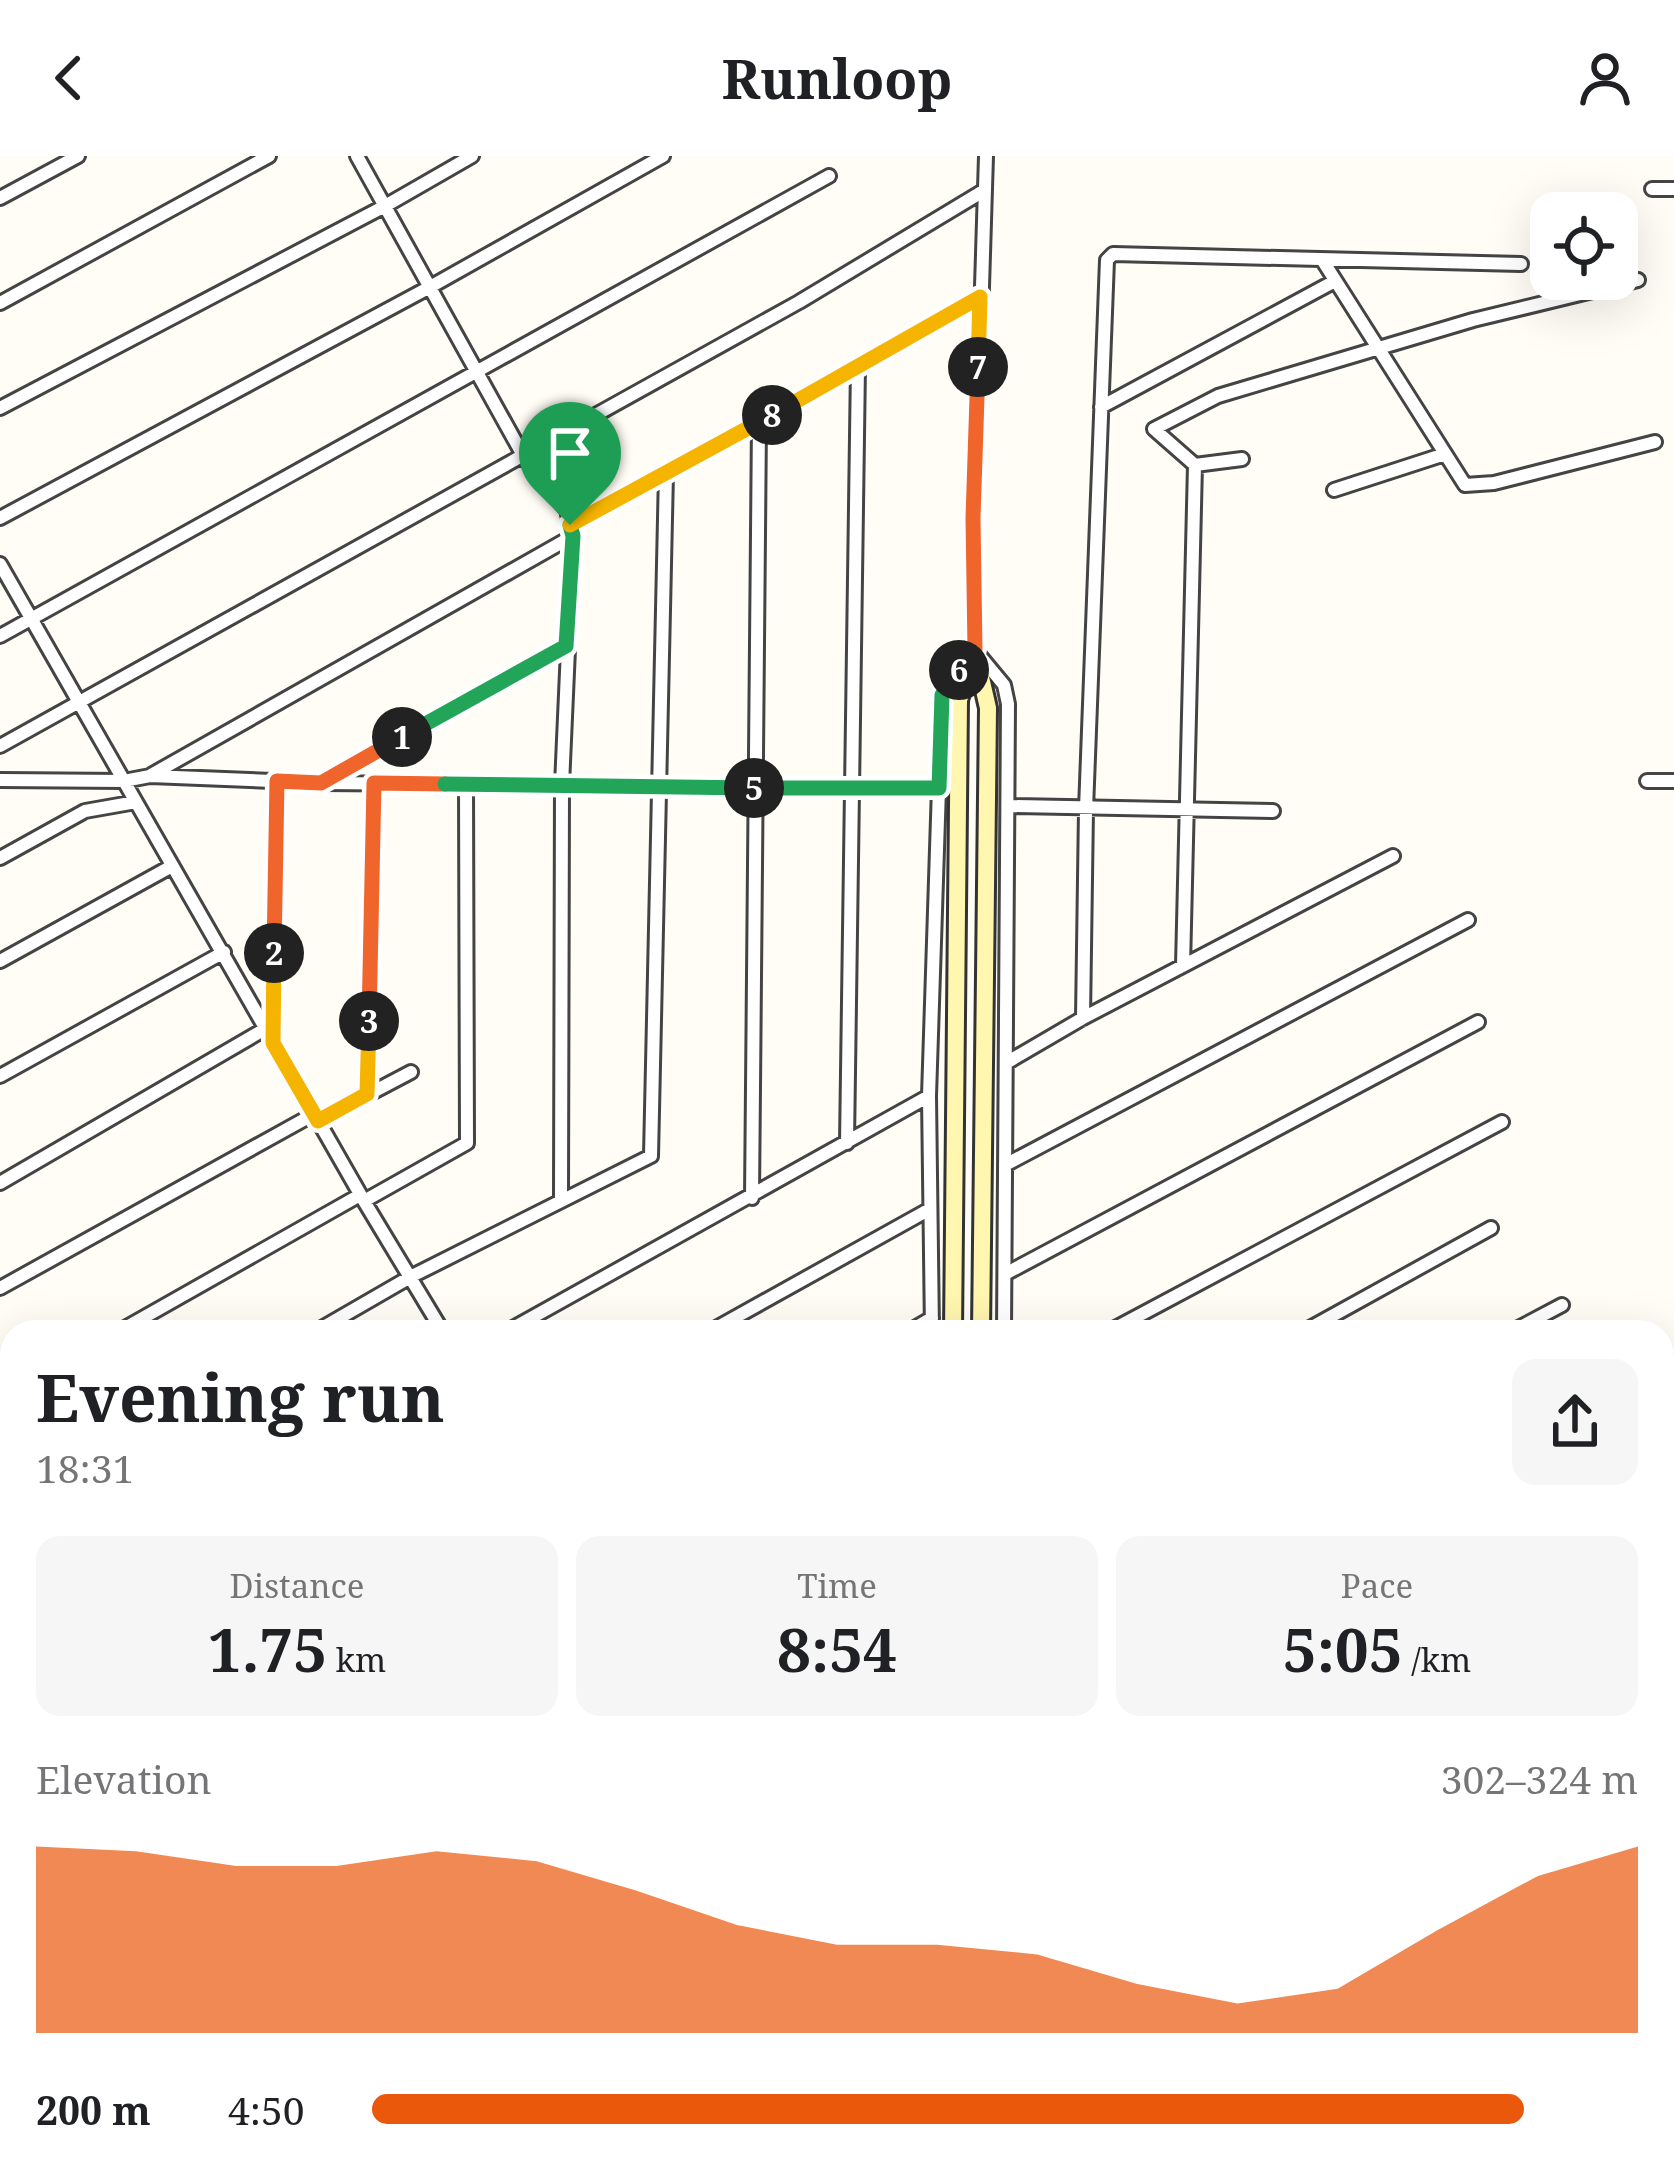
<!DOCTYPE html>
<meta charset="utf-8">
<style>
:root{--surface:#fff;--page:#f6f6f6;--text:#202124;--muted:#757577;--accent:#ea580c}
body{margin:0;font-family:"Noto Serif",serif;background:var(--page);color:var(--text);height:100vh;display:flex;flex-direction:column;font-size:45px;white-space:nowrap}
*{box-sizing:border-box;margin:0}
p{font-size:39px;color:var(--muted)}
.icon{flex:none;width:66px;height:66px;fill:none;stroke:currentColor;stroke-width:2;stroke-linecap:round;stroke-linejoin:round}
.map{position:relative;flex:1;overflow:hidden}
.sheet{position:absolute;left:0px;top:1164px;width:1674px;height:858px;display:flex;flex-direction:column;background:var(--surface);border-radius:36px 36px 0 0;box-shadow:0 12px 48px #0002}
.sheet>*{flex:none}
.buttons{position:absolute;left:1530px;top:36px;display:grid;gap:24px}
.buttons a{display:grid;place-items:center;width:108px;height:108px;border-radius:24px;background:var(--surface);box-shadow:0 12px 48px #0002;font-size:60px}
.pin{position:absolute;display:grid;place-items:center;width:102px;height:102px;color:#fff;margin:-123px -51px;border-radius:50% 50% 50% 0;rotate:-45deg;box-shadow:0 0 12px #0007}
.pin .icon{rotate:45deg}
.km{position:absolute;width:60px;height:60px;margin:-30px;border-radius:50%;background:#222;color:#fff;font-size:33px;line-height:60px;text-align:center}
.round{display:grid;place-items:center;flex:none;width:126px;height:126px;border-radius:24px;background:var(--page)}
.head{display:flex;align-items:center;justify-content:space-between;height:204px;padding:0 36px}
h1{font-size:66px;font-weight:700;line-height:90px}
.figures{display:grid;grid-template-columns:repeat(3,1fr);gap:18px;height:204px;padding:12px 36px}
.figures div{display:grid;align-content:center;border-radius:24px;background:var(--page);text-align:center}
.figures b{font-size:60px;font-weight:700}
.figures small{font-size:33px;font-weight:400}
.figures p{font-size:33px}
.chart{height:336px;padding:24px 36px}
.chart p{display:flex;justify-content:space-between}
.chart svg{width:100%;height:216px;margin-top:12px;fill:var(--accent);opacity:.7}
ul{padding:0 36px;list-style:none;font-size:39px}
li{display:grid;grid-template-columns:192px 144px 1fr;align-items:center;height:90px}
li i{height:30px;border-radius:15px;background:var(--accent)}
header{display:flex;justify-content:space-between;align-items:center;height:156px;padding:0 36px;background:var(--surface);font-size:54px;font-weight:700}
.map>svg:first-child{display:block}
</style>
<header><svg class="icon" aria-label="back" viewBox="0 0 24 24"><path d="M15 5l-7 7 7 7"/></svg>Runloop<svg class="icon" aria-label="person" viewBox="0 0 24 24"><circle cx="12" cy="8" r="4"/><path d="M4 21q1-7 8-7t8 7"/></svg></header>
<div class="map">
<svg width="1674" height="2022" viewBox="0 0 1674 2022">
<rect width="100%" height="100%" fill="#fffdf5"/>
<g fill="none" stroke-linecap="round" stroke-linejoin="round">
<defs>
<path id="street" d="M357,0L524,301L567,354L573,380L562,629L561,1043
M986,0L973,424L975,494L1004,529L1008,548L1004,1176
M1652,33H1674
M0,42L78,0
M1323,105L1465,329L1494,327L1655,286
M0,147L269,0
M1101,251L1335,125
M0,252L385,50L472,0
M1242,303L1195,309L1154,273L1218,240L1473,164L1638,124
M1334,334L1445,298
M0,362L430,131L663,0
M570,369L979,141
M0,408L364,1045L443,1176
M0,480L829,20
M0,590L799,146L985,34
M151,619L573,380
M0,624L124,625L150,620L321,627L939,632
M1647,625H1674
M322,626L566,490
M1010,650L1273,655
M0,702L85,655L136,646
M0,805L172,710
M1183,810L1195,309
M1083,862L1086,653L1107,104L1113,98L1521,108
M273,882L277,625
M1006,907L1083,862L1393,700
M0,920L224,796
M367,938L373,627
M318,965L411,916
M847,987L858,210
M1005,1009L1468,764
M0,1027L265,873
M752,1042L759,266
M364,1045L467,987L466,628
M1005,1118L1478,866
M0,1132L314,958
M118,1176L360,1039
M315,1176L412,1120L651,1000L666,317
M506,1176L929,940
M709,1176L930,1053
M908,1176L932,1162
M932,1176L929,940L942,539L969,502
M1108,1176L1502,966
M1303,1176L1491,1072
M1511,1176L1562,1149
M0,1243L12,1236
M0,1335L12,1352
M0,1465L12,1458
M0,1568L12,1579
M0,1678L12,1671
M0,1789L12,1782
M175,2010L192,2022
M647,2010L661,2022
M756,2010L758,2022
M1569,2010L1571,2022
M875,2014L1119,2022"/>
<path id="secondary" d="M975,495L988,552L981,1176
M953,1176L959,544L975,494
M1662,1913L1674,1915
M329,2022L344,2010"/>
</defs>
<!-- street casing -->
<use href="#street" stroke="#444" stroke-width="18"/>
<!-- secondary casing -->
<use href="#secondary" stroke="#333" stroke-width="22"/>
<!-- street -->
<use href="#street" stroke="#fff" stroke-width="12"/>
<!-- secondary -->
<use href="#secondary" stroke="#fff6b0" stroke-width="16"/>
</g>
<g fill="none" stroke-linecap="round" stroke-linejoin="round">
<defs>
<path id="split-1" d="M402,581L566,490L573,380L570,369"/>
<path id="split-2" d="M274,797L277,625L321,627L402,581"/>
<path id="split-3" d="M274,797L273,887L318,965L367,938L369,865"/>
<path id="split-4" d="M369,865L374,627L445,628"/>
<path id="split-5" d="M445,628L754,632"/>
<path id="split-6" d="M754,632H939L942,539L959,514"/>
<path id="split-7" d="M959,514L975,494L973,362L978,211"/>
<path id="split-8" d="M772,259L980,141L978,211"/>
<path id="split-9" d="M570,369L772,259"/>
</defs>
<!-- split-1 casing -->
<use href="#split-1" stroke="#fff" stroke-width="24"/>
<!-- split-2 casing -->
<use href="#split-2" stroke="#fff" stroke-width="24"/>
<!-- split-3 casing -->
<use href="#split-3" stroke="#fff" stroke-width="24"/>
<!-- split-4 casing -->
<use href="#split-4" stroke="#fff" stroke-width="24"/>
<!-- split-5 casing -->
<use href="#split-5" stroke="#fff" stroke-width="24"/>
<!-- split-6 casing -->
<use href="#split-6" stroke="#fff" stroke-width="24"/>
<!-- split-7 casing -->
<use href="#split-7" stroke="#fff" stroke-width="24"/>
<!-- split-8 casing -->
<use href="#split-8" stroke="#fff" stroke-width="24"/>
<!-- split-9 casing -->
<use href="#split-9" stroke="#fff" stroke-width="24"/>
<!-- split-1 -->
<use href="#split-1" stroke="#22a559" stroke-width="15"/>
<!-- split-2 -->
<use href="#split-2" stroke="#f0652b" stroke-width="15"/>
<!-- split-3 -->
<use href="#split-3" stroke="#f5b400" stroke-width="15"/>
<!-- split-4 -->
<use href="#split-4" stroke="#f0652b" stroke-width="15"/>
<!-- split-5 -->
<use href="#split-5" stroke="#22a559" stroke-width="15"/>
<!-- split-6 -->
<use href="#split-6" stroke="#22a559" stroke-width="15"/>
<!-- split-7 -->
<use href="#split-7" stroke="#f0652b" stroke-width="15"/>
<!-- split-8 -->
<use href="#split-8" stroke="#f5b400" stroke-width="15"/>
<!-- split-9 -->
<use href="#split-9" stroke="#f5b400" stroke-width="15"/>
</g>
</svg>
<div class="buttons">
<a><svg class="icon" aria-label="locate" viewBox="0 0 24 24"><circle cx="12" cy="12" r="6"/><path d="M12 2v4M12 18v4M2 12h4M18 12h4"/></svg></a>
</div>
<div class="pin" style="left:570px;top:369px;background:#1e9e55"><svg class="icon" aria-label="arrive" viewBox="0 0 24 24"><path d="M6 21V4h12l-3 4 3 4H6"/></svg></div>
<b class="km" style="left:402px;top:581px">1</b>
<b class="km" style="left:274px;top:797px">2</b>
<b class="km" style="left:369px;top:865px">3</b>
<b class="km" style="left:754px;top:632px">5</b>
<b class="km" style="left:959px;top:514px">6</b>
<b class="km" style="left:978px;top:211px">7</b>
<b class="km" style="left:772px;top:259px">8</b>
<section class="sheet">
<div class="head"><div><h1>Evening run</h1><p>18:31</p></div><a class="round"><svg class="icon" aria-label="share" viewBox="0 0 24 24"><path d="M12 15V3M7 8l5-5 5 5M5 13v7h14v-7"/></svg></a></div>
<div class="figures">
<div><p>Distance</p><b>1.75<small> km</small></b></div>
<div><p>Time</p><b>8:54</b></div>
<div><p>Pace</p><b>5:05<small> /km</small></b></div>
</div>
<div class="chart"><p><span>Elevation</span>302–324 m</p>
<svg viewBox="0 0 160 44" preserveAspectRatio="none"><path d="M0 44V6L10 7L20 10L30 10L40 7L50 9L60 15L70 22L80 26L90 26L100 28L110 34L120 38L130 35L140 23L150 12L160 6V44z"/></svg>
</div>
<ul>
<li><b>200 m</b>4:50<i style="width:91%"></i></li>
</ul>
</section>
</div>
